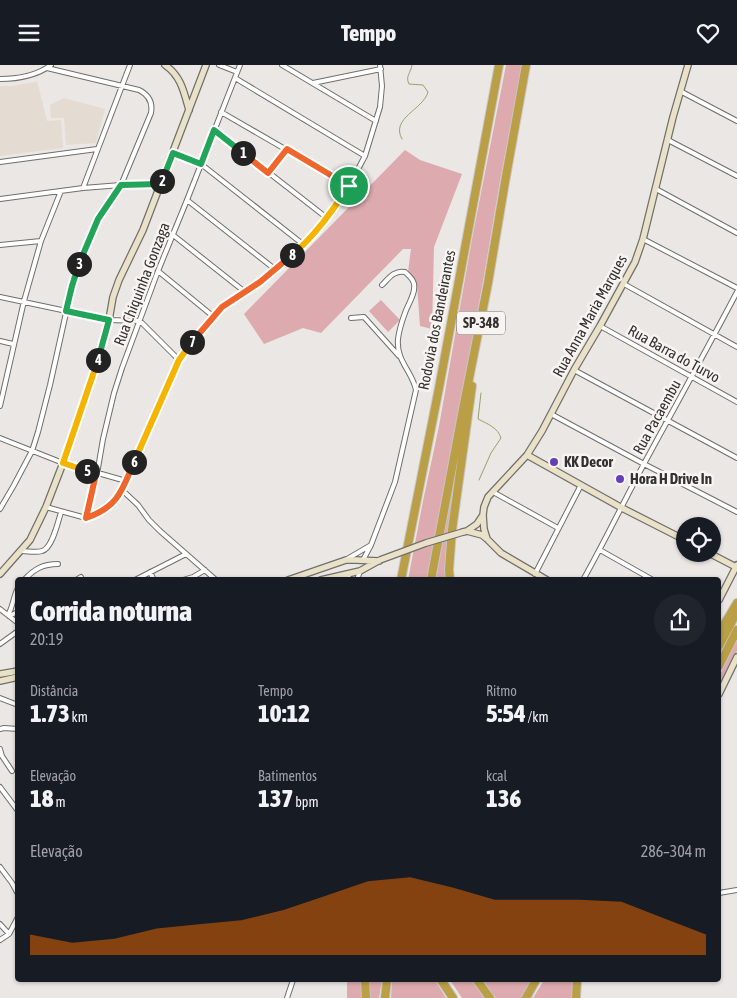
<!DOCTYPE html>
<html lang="pt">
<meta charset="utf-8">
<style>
:root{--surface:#171b24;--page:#20242c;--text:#f1f3f6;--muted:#9ea1a6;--accent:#b45309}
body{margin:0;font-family:"Asap Condensed",sans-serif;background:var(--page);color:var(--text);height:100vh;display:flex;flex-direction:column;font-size:19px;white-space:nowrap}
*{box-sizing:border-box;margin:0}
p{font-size:16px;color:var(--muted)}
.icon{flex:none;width:28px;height:28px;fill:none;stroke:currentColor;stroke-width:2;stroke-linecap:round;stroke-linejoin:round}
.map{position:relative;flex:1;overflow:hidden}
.details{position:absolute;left:15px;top:512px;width:706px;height:405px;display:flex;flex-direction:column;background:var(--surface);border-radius:5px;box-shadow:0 1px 4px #0004}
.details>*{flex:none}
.buttons{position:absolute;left:676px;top:452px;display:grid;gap:10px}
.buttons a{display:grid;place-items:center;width:45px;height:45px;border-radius:50%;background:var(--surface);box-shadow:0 1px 4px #0004;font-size:25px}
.pin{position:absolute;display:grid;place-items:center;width:42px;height:42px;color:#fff;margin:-21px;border:2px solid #fff;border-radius:50%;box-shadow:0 1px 5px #0007}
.km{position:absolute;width:25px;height:25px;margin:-12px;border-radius:50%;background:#222;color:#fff;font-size:14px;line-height:25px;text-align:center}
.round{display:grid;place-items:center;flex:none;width:52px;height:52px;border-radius:26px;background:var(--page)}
.overview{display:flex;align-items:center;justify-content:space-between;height:85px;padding:0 15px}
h1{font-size:28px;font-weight:800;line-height:38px}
.figures{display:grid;grid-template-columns:repeat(3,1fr);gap:8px;height:85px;padding:5px 15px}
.figures div{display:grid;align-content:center}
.figures b{font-size:25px;font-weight:800}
.figures small{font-size:14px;font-weight:400}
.figures p{font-size:14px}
.chart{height:140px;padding:10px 15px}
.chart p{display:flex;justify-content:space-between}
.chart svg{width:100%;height:90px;margin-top:5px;fill:var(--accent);opacity:.7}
header{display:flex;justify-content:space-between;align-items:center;height:65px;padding:0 15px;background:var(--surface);font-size:22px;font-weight:800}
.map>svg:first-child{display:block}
</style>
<header><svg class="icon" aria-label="menu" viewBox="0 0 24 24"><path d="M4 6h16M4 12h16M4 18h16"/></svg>Tempo<svg class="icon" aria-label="heart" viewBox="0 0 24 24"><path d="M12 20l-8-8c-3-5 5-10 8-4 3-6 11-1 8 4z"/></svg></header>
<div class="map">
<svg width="737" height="933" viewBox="0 0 737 933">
<rect width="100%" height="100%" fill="#eae7e4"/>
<!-- built -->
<path fill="#e4dbd3" d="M37,16L47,56L61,55L63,83L0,91V21H12L35,17Z
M64,33L105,44L96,78L66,80L64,53H51L50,40Z"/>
<!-- green -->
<path fill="#ddabaf" d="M506,0H522L500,116L484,211L439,456L426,515H408L423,436L439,361L472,174Z
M405,85L420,95L462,109L434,182L432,264L420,261L417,220L408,207L411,184H403L321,268L303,263L264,279L244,249Z
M381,235L400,255L388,267L369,246Z
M458,396L447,515H436L450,432L453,422Z
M737,575V586L719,622V612Z
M347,915H361L362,933H347Z
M368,915H382L379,933H369Z
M392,915H435L446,933H391Z
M450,915H471L485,933H462Z
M482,915H531L522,933H496Z
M544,915H574L573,933H533Z"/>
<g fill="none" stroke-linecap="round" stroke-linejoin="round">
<!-- stream -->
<path stroke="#96a36e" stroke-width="1" d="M402,74C390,53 423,45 428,27L423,20L409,19C405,11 411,8 412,0
M479,415L491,388L501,373C498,363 488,359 478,354L481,328"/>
<defs>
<path id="street" d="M219,0L237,7
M282,0L376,56
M235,13L365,91
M0,14C18,14 36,11 51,0
M313,18L381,4
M680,26L737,56
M221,47L349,121
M214,65L327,153
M668,75L737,111
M173,88L201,99L304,180
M0,97L97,84
M268,108L287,84
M83,123L130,0
M656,124L737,168
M0,134L83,123L121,120L161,119
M187,135L276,205
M173,170L245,227
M643,174L737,223
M0,180L41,176
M158,206L214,252
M624,219L737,282
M0,232L109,255L140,256L179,295
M351,253L364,252L399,291
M600,261L737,337
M0,276L13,279
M574,305L737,393
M0,341L24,236L41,176L61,126
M551,349L644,399L737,447
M0,373L63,398L126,416
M122,425L138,440L149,455L160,466L216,515
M493,427L558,463
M46,442L86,453C102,447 113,440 122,425L179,295L194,275L222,242L276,205L304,180L327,153L349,121L365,91L380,42L382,21L380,0
M0,444L14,420L32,386L38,367L50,320L72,221L80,197L98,154L121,120L151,48C153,37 149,30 139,25L47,3
M86,453L97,409L103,374L114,328L122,303L158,206L187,135L240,0
M600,485L653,515
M22,486C28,486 36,488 42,486C52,484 58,457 61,447
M347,494L371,480
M363,495L371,480L395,417L416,325C412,306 396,296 398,274C399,266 402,256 405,248C408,239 416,228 414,219C413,213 408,210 405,207C394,205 389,213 382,220
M150,507L154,515
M535,509L581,420
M343,510L348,512L351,515
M24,515C34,504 43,499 58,499
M76,515L81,512
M135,515L186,489
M183,515L193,512L205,505
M357,515L360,506
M583,515C605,476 624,436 645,397C676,340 707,284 737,227
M0,544L18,558
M8,550C13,542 13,532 18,523
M9,551L18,547
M0,579L18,566
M0,633L18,640
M0,664L4,663L18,664
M0,684L2,691L12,706
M0,722L18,746
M0,802L12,818L18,829
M719,828L737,825
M0,859L9,869
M0,875L9,869L18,852
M287,933L293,915"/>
<path id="secondary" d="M165,0C181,11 184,27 189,45
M527,390L622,443L685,475
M467,466L477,459L483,450
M463,467L467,466L482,470L487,474L501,488L547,515
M487,474L484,464L483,450L484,442L488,432L527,390L542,366L574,305L600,261L635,197L643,174L673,52L688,0
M711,489L736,502
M0,509L30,475L46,442L63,398L98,295L109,255L113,232L119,215L143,165L206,0
M288,515L346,495H356L379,496
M321,515L360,506L378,496
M719,535L737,500
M0,609L18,606
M0,616L18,612
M719,629L737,592"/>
<path id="highway" d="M401,515L439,323L499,0
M431,515L463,344L488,218L505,117L526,0
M450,515L449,505L452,465L472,321
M719,568L737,538
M719,581L737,547
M719,601L737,565
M365,915L366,933
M441,915L453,933
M477,915L490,933
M385,933L387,915
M526,933L536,915
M576,933L577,915"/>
</defs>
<!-- street casing -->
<use href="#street" stroke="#716f6c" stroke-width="6"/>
<!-- secondary casing -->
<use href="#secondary" stroke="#716f6c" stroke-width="8"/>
<!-- highway casing -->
<use href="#highway" stroke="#c6c6c5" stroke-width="10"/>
<!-- street -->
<use href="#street" stroke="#fff" stroke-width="4"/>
<!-- secondary -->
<use href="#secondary" stroke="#eae2c8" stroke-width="5.5"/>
<!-- highway -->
<use href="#highway" stroke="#ba9f46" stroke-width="8"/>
<defs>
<path id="secondary-bridge" d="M380,495L426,478L463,467"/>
</defs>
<!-- secondary-bridge casing -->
<use href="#secondary-bridge" stroke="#716f6c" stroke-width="8" stroke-linecap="butt"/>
<!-- secondary-bridge -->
<use href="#secondary-bridge" stroke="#eae2c8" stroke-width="5.5"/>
</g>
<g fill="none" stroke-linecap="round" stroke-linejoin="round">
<defs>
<path id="split-1" d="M243,88L268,108L287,84L349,121"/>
<path id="split-2" d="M162,116L173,88L201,99L214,65L243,88"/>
<path id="split-3" d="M79,199L98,154L121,120L160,119L162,116"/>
<path id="split-4" d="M79,199L72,221L66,246L109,255L98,295"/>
<path id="split-5" d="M87,406L63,398L98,295"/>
<path id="split-6" d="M87,406L96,409L86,453C118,442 122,426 134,397"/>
<path id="split-7" d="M134,397L179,295L192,277"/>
<path id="split-8" d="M192,277L222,242L260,217L292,190"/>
<path id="split-9" d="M292,190C315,171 332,146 349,121"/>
</defs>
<!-- split-1 casing -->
<use href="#split-1" stroke="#fff" stroke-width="10"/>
<!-- split-2 casing -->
<use href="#split-2" stroke="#fff" stroke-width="10"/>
<!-- split-3 casing -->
<use href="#split-3" stroke="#fff" stroke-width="10"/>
<!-- split-4 casing -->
<use href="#split-4" stroke="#fff" stroke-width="10"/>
<!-- split-5 casing -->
<use href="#split-5" stroke="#fff" stroke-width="10"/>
<!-- split-6 casing -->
<use href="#split-6" stroke="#fff" stroke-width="10"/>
<!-- split-7 casing -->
<use href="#split-7" stroke="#fff" stroke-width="10"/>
<!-- split-8 casing -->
<use href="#split-8" stroke="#fff" stroke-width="10"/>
<!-- split-9 casing -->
<use href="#split-9" stroke="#fff" stroke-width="10"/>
<!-- split-1 -->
<use href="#split-1" stroke="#f0652b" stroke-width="6"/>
<!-- split-2 -->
<use href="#split-2" stroke="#22a559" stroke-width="6"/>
<!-- split-3 -->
<use href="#split-3" stroke="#22a559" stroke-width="6"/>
<!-- split-4 -->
<use href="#split-4" stroke="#22a559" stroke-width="6"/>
<!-- split-5 -->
<use href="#split-5" stroke="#f5b400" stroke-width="6"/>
<!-- split-6 -->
<use href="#split-6" stroke="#f0652b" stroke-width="6"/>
<!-- split-7 -->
<use href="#split-7" stroke="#f5b400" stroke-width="6"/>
<!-- split-8 -->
<use href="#split-8" stroke="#f0652b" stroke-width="6"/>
<!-- split-9 -->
<use href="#split-9" stroke="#f5b400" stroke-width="6"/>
</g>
<!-- markers -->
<g fill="#6440b8" stroke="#f7f4f1" stroke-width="2">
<circle cx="554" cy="397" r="5"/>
<circle cx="620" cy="414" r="5"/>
</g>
<g text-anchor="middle" stroke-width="5" stroke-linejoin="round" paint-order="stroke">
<!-- shield labels -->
<rect fill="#f7f4f1" stroke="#6e6c6b" stroke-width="1" x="457" y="246.5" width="48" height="23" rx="4"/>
<g font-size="14" font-weight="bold" fill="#333231">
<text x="481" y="263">SP-348</text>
</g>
<!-- street labels -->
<g font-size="15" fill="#333231" stroke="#f7f4f1">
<text transform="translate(142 219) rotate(-69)" y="5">Rua Chiquinha Gonzaga</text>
<text transform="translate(590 251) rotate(-61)" y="5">Rua Anna Maria Marques</text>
<text transform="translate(437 255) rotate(-79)" y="5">Rodovia dos Bandeirantes</text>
<text transform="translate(674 289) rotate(29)" y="5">Rua Barra do Turvo</text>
<text transform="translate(657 352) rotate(-61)" y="5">Rua Pacaembu</text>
</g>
<!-- poi labels -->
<g font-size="15" font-weight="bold" fill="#333231" stroke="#f7f4f1" text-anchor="start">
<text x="564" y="402">KK Decor</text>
<text x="630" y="419">Hora H Drive In</text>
</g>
</g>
</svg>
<div class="buttons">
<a><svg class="icon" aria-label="locate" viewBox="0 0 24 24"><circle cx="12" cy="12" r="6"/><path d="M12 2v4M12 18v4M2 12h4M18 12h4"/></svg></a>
</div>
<div class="pin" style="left:349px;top:121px;background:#1e9e55"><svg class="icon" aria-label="arrive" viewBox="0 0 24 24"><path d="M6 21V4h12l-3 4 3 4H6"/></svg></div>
<b class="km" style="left:243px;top:88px">1</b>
<b class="km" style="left:162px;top:116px">2</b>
<b class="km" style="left:79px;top:199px">3</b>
<b class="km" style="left:98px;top:295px">4</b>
<b class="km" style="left:87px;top:406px">5</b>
<b class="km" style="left:134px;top:397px">6</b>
<b class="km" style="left:192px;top:277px">7</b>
<b class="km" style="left:292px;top:190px">8</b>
<section class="details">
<div class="overview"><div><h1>Corrida noturna</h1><p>20:19</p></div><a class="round"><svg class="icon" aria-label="share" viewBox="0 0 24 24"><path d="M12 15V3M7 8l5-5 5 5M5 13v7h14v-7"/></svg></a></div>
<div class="figures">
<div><p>Distância</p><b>1.73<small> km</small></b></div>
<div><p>Tempo</p><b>10:12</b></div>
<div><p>Ritmo</p><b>5:54<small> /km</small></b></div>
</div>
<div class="figures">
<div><p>Elevação</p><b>18<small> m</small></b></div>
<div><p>Batimentos</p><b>137<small> bpm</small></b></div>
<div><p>kcal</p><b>136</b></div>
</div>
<div class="chart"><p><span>Elevação</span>286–304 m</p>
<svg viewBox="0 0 160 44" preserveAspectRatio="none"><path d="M0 44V34L10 38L20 36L30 31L40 29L50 27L60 22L70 15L80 8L90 6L100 11L110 17L120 17L130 17L140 18L150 26L160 34V44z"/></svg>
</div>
</section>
</div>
